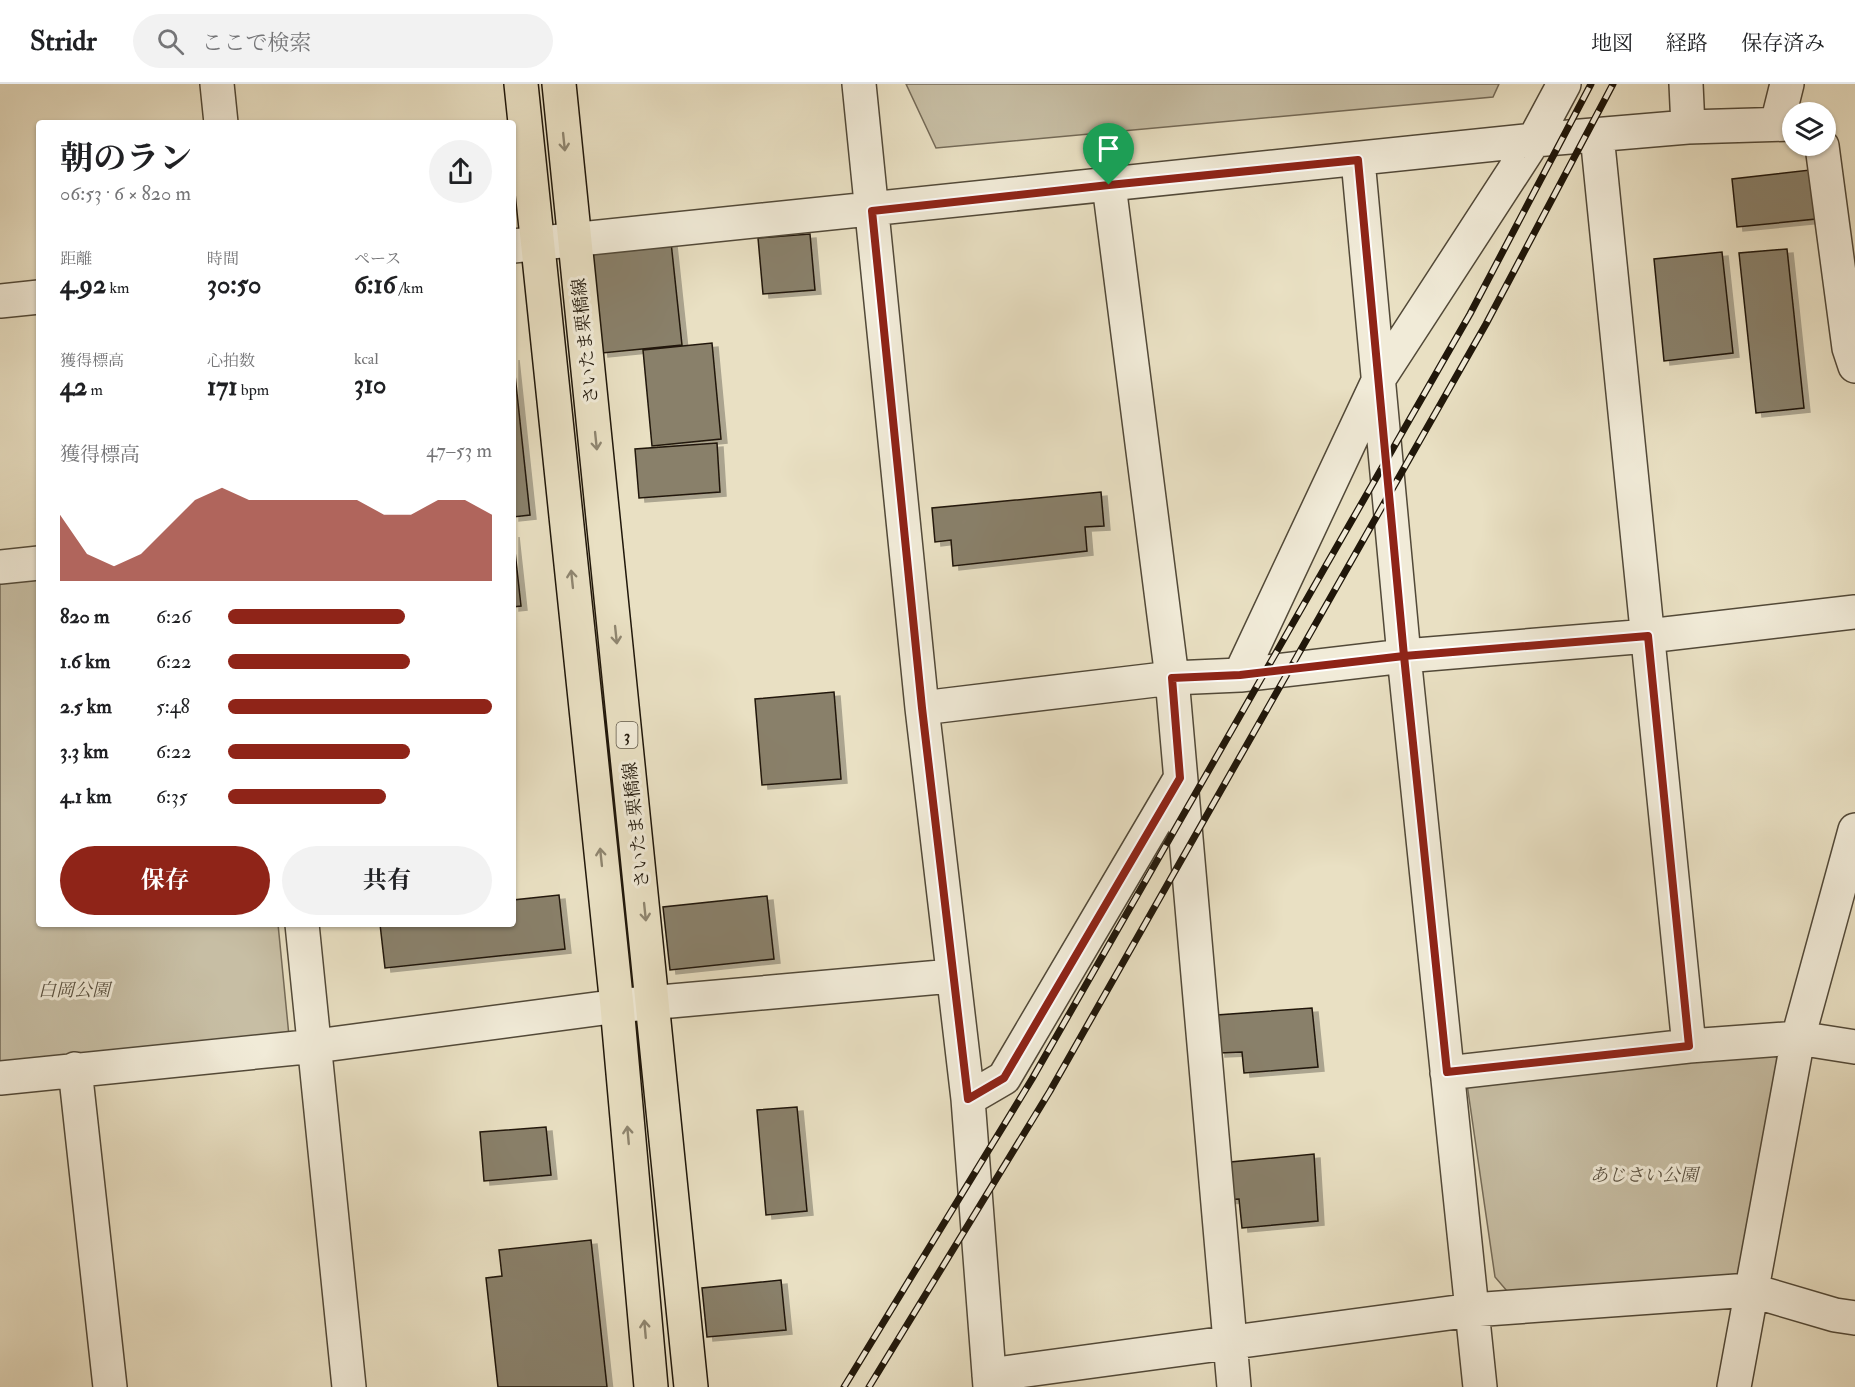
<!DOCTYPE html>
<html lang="ja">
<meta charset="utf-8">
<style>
:root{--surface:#fff;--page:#f2f2f2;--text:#202124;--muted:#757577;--line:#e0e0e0;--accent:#8f2418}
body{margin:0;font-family:"IM FELL Double Pica","Noto Serif JP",serif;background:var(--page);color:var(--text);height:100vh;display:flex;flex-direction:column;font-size:22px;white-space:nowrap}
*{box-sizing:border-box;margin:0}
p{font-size:20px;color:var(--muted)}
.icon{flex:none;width:33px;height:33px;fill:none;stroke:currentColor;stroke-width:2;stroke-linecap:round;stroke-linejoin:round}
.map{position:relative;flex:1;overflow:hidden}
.drawer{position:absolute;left:36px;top:36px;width:480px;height:807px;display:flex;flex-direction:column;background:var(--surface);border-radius:6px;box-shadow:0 2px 4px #0004}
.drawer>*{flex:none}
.fabs{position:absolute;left:1782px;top:18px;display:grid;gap:12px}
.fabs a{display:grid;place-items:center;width:54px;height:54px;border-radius:50%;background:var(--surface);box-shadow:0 2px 4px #0004;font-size:30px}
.pin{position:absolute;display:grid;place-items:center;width:51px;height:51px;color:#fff;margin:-62px -26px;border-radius:50% 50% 50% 0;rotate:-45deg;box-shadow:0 0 6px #0007}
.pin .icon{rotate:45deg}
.round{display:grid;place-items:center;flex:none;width:63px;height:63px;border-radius:32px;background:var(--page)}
.head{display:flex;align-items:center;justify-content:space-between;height:102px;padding:0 24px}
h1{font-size:33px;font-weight:700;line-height:45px}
.metrics{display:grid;grid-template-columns:repeat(3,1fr);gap:9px;height:102px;padding:6px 24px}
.metrics div{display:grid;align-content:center}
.metrics b{font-size:26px;font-weight:700}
.metrics small{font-size:16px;font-weight:400}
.metrics p{font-size:16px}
.chart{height:168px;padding:12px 24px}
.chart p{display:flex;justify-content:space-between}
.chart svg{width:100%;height:108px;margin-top:6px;fill:var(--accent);opacity:.7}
.action{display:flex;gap:12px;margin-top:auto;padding:12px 24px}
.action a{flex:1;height:69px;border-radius:36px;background:var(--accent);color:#fff;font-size:24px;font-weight:700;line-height:69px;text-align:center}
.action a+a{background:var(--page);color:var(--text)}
ul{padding:0 24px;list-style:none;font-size:20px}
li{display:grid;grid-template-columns:96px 72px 1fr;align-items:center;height:45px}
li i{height:15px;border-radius:8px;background:var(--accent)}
header{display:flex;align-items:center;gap:36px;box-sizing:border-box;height:84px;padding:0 30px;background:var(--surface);border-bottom:2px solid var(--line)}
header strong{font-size:28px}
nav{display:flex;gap:33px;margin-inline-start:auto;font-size:21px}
.search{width:420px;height:54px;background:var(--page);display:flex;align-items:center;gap:15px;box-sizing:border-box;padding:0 21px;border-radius:33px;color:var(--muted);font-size:22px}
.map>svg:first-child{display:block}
</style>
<header>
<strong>Stridr</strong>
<div class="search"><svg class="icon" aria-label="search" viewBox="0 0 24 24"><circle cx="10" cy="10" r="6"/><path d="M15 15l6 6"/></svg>ここで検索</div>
<nav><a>地図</a><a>経路</a><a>保存済み</a></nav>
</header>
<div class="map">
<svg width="1855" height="1303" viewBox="0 0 1855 1303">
<defs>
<filter id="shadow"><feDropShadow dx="6" dy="4" stdDeviation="0" flood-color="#0004"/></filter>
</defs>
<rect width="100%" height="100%" fill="#e9e0c3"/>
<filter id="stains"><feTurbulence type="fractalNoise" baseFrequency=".00333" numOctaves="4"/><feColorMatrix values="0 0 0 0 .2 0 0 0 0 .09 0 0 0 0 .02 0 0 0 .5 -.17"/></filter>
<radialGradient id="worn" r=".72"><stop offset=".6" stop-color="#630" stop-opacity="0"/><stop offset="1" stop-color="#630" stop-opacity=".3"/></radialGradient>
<!-- green -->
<path fill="#c7bea4" stroke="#746a57" stroke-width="1.5" d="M906,0H1499L1493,13L936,64Z
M39,494V840H278L289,952L0,981V498Z
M1786,964L1743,1193L1513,1214L1495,1193L1467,1000Z"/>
<!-- building -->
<path fill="#89806a" stroke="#20170a" stroke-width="1.5" filter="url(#shadow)" d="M1810,86L1816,135L1737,143L1732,95Z
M810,150L815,206L763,210L758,154Z
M671,158L682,261L602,269L591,167Z
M1787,165L1804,324L1756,329L1739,169Z
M1722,168L1733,269L1664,277L1654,175Z
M712,259L721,355L652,362L643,266Z
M513,272L530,431L513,433Z
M717,359L720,408L639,414L635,365Z
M1101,408L1104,442L1085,443L1087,467L953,482L951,456L935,458L932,424Z
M513,449L521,522L513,523Z
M834,608L841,695L762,701L755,615Z
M559,811L565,865L385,884L380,840H513V816Z
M767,812L774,875L670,886L663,823Z
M1312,924L1318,983L1244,989L1242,968L1219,969L1217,931Z
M797,1023L807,1127L766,1131L757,1026Z
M546,1043L551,1091L484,1097L480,1048Z
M1314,1070L1318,1137L1242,1144L1239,1115L1223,1116L1220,1079Z
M591,1156L607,1303H498L486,1194L502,1192L499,1166Z
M781,1196L786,1246L707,1253L702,1204Z"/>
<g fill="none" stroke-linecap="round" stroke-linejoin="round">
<defs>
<path id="minor" d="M217,0L221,39
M859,0L922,624L968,1015L990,1303
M1686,0L1688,43
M1777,40L1787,0
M1597,51L1689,962
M1822,62L1849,264L1855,282
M1358,76L1404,572L1480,1303
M1109,101L1172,594L1234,1303
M513,162L1534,56L1688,43L1792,40
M0,217L39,213
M0,483L39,479
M1240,591L1380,293L1534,56L1564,0
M922,624L1172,594L1240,591L1404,572L1648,552L1855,528
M302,840L349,1303
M75,985L110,1303
M1447,989L1689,962L1798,954L1855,963
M0,994L316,962L626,921L952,892
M968,1015L1004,994L1180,695
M989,1291L1472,1226L1750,1206L1835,1231L1855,1234
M1734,1303L1798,954L1855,746"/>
<path id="major" d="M521,0L617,922L651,1303
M559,0L691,1303"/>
</defs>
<!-- minor casing -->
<use href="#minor" stroke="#524938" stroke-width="36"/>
<!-- major casing -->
<use href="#major" stroke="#20170a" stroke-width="36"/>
<!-- minor -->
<use href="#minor" stroke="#f1ebd8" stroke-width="33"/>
<!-- major -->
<use href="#major" stroke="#e9e0c3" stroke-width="33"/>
<defs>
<path id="rail" d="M844,1303L1032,995L1470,230L1591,0
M869,1303L1050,1007L1486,240L1613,0"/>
</defs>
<!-- rail casing -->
<use href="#rail" stroke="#20170a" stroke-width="7"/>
<!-- rail -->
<use href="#rail" stroke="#f1ebd8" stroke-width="4.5" stroke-dasharray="14" stroke-linecap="butt"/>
</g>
<!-- one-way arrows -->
<defs><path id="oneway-shaft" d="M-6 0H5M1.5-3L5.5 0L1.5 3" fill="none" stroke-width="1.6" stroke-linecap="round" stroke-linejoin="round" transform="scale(1.5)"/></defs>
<g stroke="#8f8670">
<use href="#oneway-shaft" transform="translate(564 58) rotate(84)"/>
<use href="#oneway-shaft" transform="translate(596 357) rotate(84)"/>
<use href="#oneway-shaft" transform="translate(572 495) rotate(-96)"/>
<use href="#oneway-shaft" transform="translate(616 551) rotate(84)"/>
<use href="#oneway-shaft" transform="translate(601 773) rotate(-96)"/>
<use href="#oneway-shaft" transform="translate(645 828) rotate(84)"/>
<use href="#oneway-shaft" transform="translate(628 1051) rotate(-95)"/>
<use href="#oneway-shaft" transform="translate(645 1245) rotate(-95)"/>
</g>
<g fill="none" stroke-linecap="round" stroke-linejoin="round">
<defs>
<path id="route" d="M1109,101L872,127L922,624L968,1015L1004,994L1180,694L1172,594L1240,591L1404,572L1447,988L1689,962L1648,552L1404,572L1358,76L1109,101"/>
</defs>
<!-- route casing -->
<use href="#route" stroke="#fff" stroke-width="12"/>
<!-- route -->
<use href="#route" stroke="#8f2418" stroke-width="8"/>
</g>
<g text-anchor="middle" stroke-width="6" stroke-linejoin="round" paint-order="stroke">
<!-- shield labels -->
<rect fill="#f1ebd8" stroke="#5f5748" stroke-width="1.5" x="616.5" y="638" width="21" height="26" rx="4.5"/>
<g font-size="16" font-weight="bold" fill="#20170a">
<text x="627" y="657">3</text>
</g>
<!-- street labels -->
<g font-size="18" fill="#20170a" stroke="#f1ebd8">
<text transform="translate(585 257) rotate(-96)" y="6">さいたま栗橋線</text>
<text transform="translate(636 741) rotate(-96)" y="6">さいたま栗橋線</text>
</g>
<!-- park labels -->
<g font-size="18" font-style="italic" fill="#5a5140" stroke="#f1ebd8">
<text x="74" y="912">白岡公園</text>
<text x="1644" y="1097">あじさい公園</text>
</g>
</g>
<rect width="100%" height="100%" filter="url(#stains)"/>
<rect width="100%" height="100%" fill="url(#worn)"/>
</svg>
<div class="fabs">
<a><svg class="icon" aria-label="layers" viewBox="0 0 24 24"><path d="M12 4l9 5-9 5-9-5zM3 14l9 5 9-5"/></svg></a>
</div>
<div class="pin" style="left:1109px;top:101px;background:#1e9e55"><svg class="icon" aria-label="arrive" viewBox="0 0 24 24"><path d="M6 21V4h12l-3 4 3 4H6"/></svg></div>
<section class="drawer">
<div class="head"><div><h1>朝のラン</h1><p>06:53 · 6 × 820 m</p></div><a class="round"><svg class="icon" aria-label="share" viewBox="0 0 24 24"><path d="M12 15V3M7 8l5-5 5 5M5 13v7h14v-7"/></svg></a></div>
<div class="metrics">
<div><p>距離</p><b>4.92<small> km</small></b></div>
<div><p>時間</p><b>30:50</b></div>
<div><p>ペース</p><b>6:16<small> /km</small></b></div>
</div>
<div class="metrics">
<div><p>獲得標高</p><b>42<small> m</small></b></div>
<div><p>心拍数</p><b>171<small> bpm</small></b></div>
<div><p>kcal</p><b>310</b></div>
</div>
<div class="chart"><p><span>獲得標高</span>47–53 m</p>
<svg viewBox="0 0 160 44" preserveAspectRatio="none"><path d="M0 44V17L10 33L20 38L30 33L40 22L50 11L60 6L70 11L80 11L90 11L100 11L110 11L120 17L130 17L140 11L150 11L160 17V44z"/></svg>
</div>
<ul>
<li><b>820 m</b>6:26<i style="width:67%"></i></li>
<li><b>1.6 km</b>6:22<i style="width:69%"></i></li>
<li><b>2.5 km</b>5:48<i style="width:100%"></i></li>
<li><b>3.3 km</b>6:22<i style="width:69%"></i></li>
<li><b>4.1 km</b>6:35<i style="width:60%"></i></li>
</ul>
<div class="action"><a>保存</a><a>共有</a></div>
</section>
</div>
